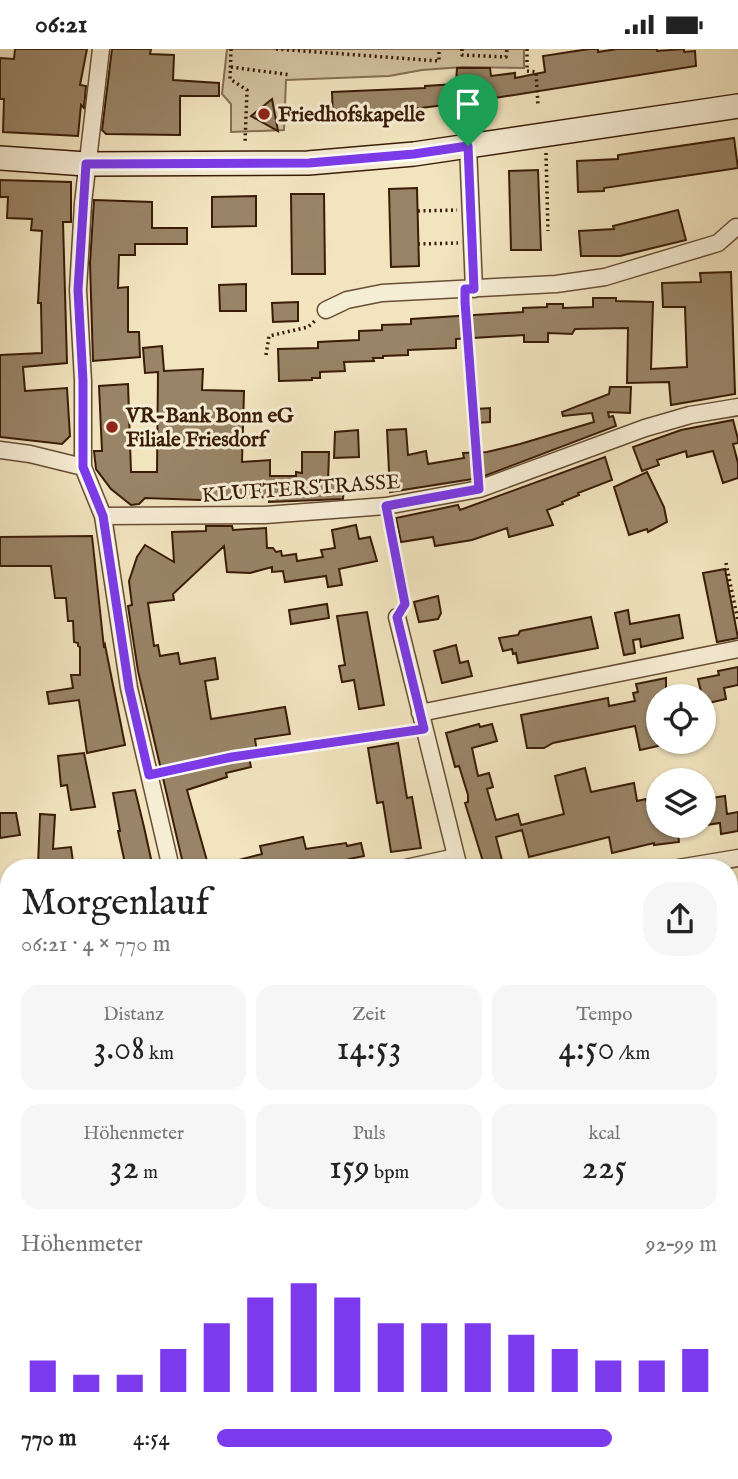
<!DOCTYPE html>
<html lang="de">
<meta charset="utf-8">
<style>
:root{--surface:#fff;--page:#f6f6f6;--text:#222;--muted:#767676;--accent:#7c3aed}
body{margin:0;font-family:"IM FELL English",serif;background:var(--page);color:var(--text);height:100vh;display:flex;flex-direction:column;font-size:26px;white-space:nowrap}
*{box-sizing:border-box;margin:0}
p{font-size:23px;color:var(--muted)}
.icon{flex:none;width:38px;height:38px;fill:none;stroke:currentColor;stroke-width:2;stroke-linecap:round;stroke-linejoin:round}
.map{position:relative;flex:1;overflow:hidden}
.sheet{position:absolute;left:0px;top:810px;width:738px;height:621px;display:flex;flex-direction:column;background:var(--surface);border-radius:28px 28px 0 0;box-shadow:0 2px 5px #0004}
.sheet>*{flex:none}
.fabs{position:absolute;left:646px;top:635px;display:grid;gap:14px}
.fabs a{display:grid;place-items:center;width:70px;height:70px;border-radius:50%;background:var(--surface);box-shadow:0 2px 5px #0004;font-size:35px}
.pin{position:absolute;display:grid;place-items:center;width:60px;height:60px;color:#fff;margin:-72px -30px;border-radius:50% 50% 50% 0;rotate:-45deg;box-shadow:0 0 7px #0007}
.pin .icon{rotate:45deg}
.round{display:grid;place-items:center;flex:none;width:74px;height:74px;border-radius:28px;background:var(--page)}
.overview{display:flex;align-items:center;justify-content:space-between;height:119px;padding:0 21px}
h1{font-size:38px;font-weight:600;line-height:52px}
.stats{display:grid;grid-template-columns:repeat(3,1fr);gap:10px;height:119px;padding:7px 21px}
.stats div{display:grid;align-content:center;border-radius:18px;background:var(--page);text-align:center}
.stats b{font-size:35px;font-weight:600}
.stats small{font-size:19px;font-weight:400}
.stats p{font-size:19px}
.chart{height:196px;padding:14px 21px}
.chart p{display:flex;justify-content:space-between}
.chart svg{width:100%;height:126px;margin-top:7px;stroke:var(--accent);stroke-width:6}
ul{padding:0 21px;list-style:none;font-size:23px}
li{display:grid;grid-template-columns:112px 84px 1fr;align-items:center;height:52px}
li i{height:18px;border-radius:9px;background:var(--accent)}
.status{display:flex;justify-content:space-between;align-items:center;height:49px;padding:0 35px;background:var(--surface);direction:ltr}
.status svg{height:19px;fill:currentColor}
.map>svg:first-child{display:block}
</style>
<div class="status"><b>06:21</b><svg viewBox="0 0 49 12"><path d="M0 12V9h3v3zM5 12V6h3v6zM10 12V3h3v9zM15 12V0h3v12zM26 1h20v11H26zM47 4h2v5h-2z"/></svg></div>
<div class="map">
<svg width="738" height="1430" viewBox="0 0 738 1430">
<rect width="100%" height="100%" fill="#f1e4bf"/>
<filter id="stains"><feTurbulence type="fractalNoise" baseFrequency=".00286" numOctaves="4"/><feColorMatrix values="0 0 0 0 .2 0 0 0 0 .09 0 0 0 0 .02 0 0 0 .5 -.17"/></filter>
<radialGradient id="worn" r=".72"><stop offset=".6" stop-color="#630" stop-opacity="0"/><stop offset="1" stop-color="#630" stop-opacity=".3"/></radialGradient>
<!-- green -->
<path fill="#d2c2a0" stroke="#866f54" stroke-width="2" d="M227,0H524V19L463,18L422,21L389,27L286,31L284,81L231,83V55L222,45Z
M0,954L8,1003L5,1023L9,1038V1140L1,1142Z"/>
<!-- building -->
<path fill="#998467" stroke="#3a1c07" stroke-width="2" d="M15,0H87L80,36L86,37L84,59L81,56L78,87L3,83L4,50H0V9L14,10Z
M112,0H151L150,5L174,6L173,31L219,34V47H180V86L106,85L102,81Z
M589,0H598V3L617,0H657V2L684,0V3L695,2L696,17L476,52L333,70L332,43L425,39V37L456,35L457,19H490L491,27L515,24V29L545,23L543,7Z
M272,50L278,82L251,67Z
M734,89L738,119L604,139V142L578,143L577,112L618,110V106Z
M538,121L541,201H511L509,122Z
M0,131L71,133V173H63L67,314L23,318L25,342L67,339L70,387L62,395L0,388V306L42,304L41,254H38L42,182L31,181L32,170L7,169L8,148H0Z
M417,139L419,217L391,218L389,140Z
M291,145H324L325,225H292Z
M256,147V177L212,178V148Z
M94,151L152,153V179H187V195H135V206H119L118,239L128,238V283H139L140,308L93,312L90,214Z
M678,161L686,191L620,207H581L579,182L614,180L613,177Z
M731,223L735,345L671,356L669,333L627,334L628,279L575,280L572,285L548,284V293H524V286L456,290V299L408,301V306L383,307V309H373L374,312L344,313L345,322L320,323V329H312V331L279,332L278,300L318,299V293L359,291V282L382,281V276L411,275V270L523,263V259L547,258V255H563V259L593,258V249H616V252L653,253L651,320L687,318L685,258H663L662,234L701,233L700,224Z
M246,235V262H220L219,236Z
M298,253V272L273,273L272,254Z
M162,297L164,322L203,320L202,341L244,342L242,413L270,411V427H296V423L302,424V403H329L328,434L344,435L343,450L269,453V448L200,451L145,449L139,455L131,456L111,440L96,420L94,402H102L99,337L128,335L131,423H157L158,323L145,324L143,299Z
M610,338H631L630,364L608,363L609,368L613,367L616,377L479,429L390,443L387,381L406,380L408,406L426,402L428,415L464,409L463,404L487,403L520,395L594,373L592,364L563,367L562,363L609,345Z
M490,359V373L476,374V360Z
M733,371L738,390V394L733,395L738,414V429L723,434L713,402L687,408L686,402L657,411L659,416L642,422L633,398L681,381Z
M358,381L359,408L334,409L335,383Z
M605,408L612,431L578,444L579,446L562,453L563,455L547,461L553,476L509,488L507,479L472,491L435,497L433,488L401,493L396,469L458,456L460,461Z
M647,423L664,458L667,473L648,483L647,480L629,486L614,438Z
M356,476L359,490L370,488L377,512L339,520L342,536L328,538L326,527L285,533L283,522L272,523V518L250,524L227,523L224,497L173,545L174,551L148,554L154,597L158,596L160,607L178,604L180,615L215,609L218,630L205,632L211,670L285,658L290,685L255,690L257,703L248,704L251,718L226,724L227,728L187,741L209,819H184L138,622L128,557L132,556L129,532L137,508L145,496L174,513L172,483L206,482V477H232L233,481L266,479L267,499H273L276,503L281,502L282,507L296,505L297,512L323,508L321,501L335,499L332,481Z
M92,487L104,599L105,596L125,696L87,704L79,651L49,655L47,643L73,639L71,626H80V598L78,597V594L74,593L73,572H68L66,549H55L51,517H0V488Z
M725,520L738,589L717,593L703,524Z
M438,547L441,564L438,570L419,573L414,553Z
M327,555L329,569L291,575L289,561Z
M628,561L630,575L679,566L683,589L641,598L640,590L633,591L635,604L624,606L615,564Z
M367,563L384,656L359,660L354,631L342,633L339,617L345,616L337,567Z
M591,568L598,599L518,614L516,604L513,605L512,600L503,602L499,589L518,586L520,582Z
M456,596L460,614L468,612L472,627L442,634L434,602Z
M738,618V636L724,639L726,650L704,655L698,630L719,626L718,622Z
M666,629V648H658V697L640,701L635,677L553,694L544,699H527L521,666L608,649L609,657L635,652L633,644L638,643L636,635Z
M479,675L480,678L492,675L497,692L472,699L478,727L489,724L493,738L487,740L496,771L518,765L521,776L564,765L555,727L585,719L591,743L634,734L637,752L646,750L650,768L658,766V777H677L679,793L654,796V794L612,804L609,788L529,808L522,781L496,788L504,819H485L465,754L468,753V746L459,717L455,718L446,684Z
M398,694L407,749L412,748L421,799L391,803L383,753L377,754L368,699Z
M84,704L95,758L71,761L67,736L61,737L58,707Z
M135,741L144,778L153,819H126L118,782H120L113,744Z
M725,747L727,765L738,763V782L721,785L720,774L706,776L704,750Z
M0,764H16L20,786L0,789Z
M40,765L55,766L53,800L71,798L73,813L38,817Z
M303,788L306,800L346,794L347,797L361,794L364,807L349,810L350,818L341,819H227V814L262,805L260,797Z"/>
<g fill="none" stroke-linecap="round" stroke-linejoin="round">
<defs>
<path id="lane" d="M387,819L455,804
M730,1308L738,1305"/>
<path id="street" d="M101,0L83,154L78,241L83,332V418L103,467L129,639L171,819
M468,97L474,240
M326,261L347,251L382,244L556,235L605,228L718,194L736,178
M0,401L30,405L83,418
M103,467L265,466L386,457L479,440L645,379L690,366L738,358
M397,568L459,819
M420,664L738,600
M678,819L738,809
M0,912L9,956
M730,1106L738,1104
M281,1423L286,1430
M561,1423L563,1430
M14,1430L15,1423
M58,1430L153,1423"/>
<path id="secondary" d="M0,109L86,115L308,114L414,105L738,57"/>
</defs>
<!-- lane casing -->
<use href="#lane" stroke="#684e35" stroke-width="11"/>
<!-- street casing -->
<use href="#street" stroke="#684e35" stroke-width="19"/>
<!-- secondary casing -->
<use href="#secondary" stroke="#3a1c07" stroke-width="26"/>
<!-- path -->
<path stroke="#3a1c07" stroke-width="3.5" stroke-dasharray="2 3.5" stroke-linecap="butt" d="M231,0L230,30L247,41L245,94
M276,0L439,12V0
M462,0V6L506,8L507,0
M527,0V22L536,23L538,57
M231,18L291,26
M546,104L548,182
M418,162L457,161
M418,195L458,194
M465,253L478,423
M266,306L269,287L308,278L317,270
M389,473L405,554
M726,514L738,572
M164,723L232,708L409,682
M0,1042L9,1041
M0,1079L9,1077
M730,1408L738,1404
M680,1429L695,1423"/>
<!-- lane -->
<use href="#lane" stroke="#f6edd5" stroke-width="8"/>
<!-- street -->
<use href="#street" stroke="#f6edd5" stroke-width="16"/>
<!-- secondary -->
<use href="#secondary" stroke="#f6edd5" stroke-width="23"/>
</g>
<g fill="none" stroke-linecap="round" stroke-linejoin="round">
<defs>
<path id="route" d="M468,97L474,240H465V253L479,440L386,457L405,555L397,568L424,680L232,708L149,726L129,639L103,467L83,418V332L78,241L86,115L309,114L414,105Z"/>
</defs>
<!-- route casing -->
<use href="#route" stroke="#fff" stroke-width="14"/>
<!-- route -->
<use href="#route" stroke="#7c3aed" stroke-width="9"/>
</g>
<!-- markers -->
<g fill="#8f2418" stroke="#f6edd5" stroke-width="2.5">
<circle cx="264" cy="65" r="7"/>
<circle cx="112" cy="378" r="7"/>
</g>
<g text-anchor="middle" stroke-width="6" stroke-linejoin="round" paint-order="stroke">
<!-- poi labels -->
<g font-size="21" font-weight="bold" fill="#3a1c07" stroke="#f6edd5" text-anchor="start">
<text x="278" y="72">Friedhofskapelle</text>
<text x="126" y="373">VR-Bank Bonn eG<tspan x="126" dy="24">Filiale Friesdorf</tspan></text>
</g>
<!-- street labels -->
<g font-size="21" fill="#3a1c07" stroke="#f6edd5">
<text transform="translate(301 439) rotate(-4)" y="7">KLUFTERSTRASSE</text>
</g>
</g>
<rect width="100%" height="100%" filter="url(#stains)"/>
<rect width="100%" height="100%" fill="url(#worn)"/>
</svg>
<div class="fabs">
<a><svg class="icon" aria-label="locate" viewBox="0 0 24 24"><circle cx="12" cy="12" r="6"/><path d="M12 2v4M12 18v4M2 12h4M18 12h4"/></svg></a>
<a><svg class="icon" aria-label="layers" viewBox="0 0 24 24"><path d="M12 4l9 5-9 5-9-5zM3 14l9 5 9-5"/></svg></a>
</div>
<div class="pin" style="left:468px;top:97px;background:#1e9e55"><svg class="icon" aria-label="arrive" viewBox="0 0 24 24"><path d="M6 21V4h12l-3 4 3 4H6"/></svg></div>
<section class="sheet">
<div class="overview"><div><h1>Morgenlauf</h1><p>06:21 · 4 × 770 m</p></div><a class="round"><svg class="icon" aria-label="share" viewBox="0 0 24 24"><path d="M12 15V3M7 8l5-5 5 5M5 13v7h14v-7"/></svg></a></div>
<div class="stats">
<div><p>Distanz</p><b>3.08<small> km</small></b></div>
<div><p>Zeit</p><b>14:53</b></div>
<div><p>Tempo</p><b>4:50<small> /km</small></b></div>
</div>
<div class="stats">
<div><p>Höhenmeter</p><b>32<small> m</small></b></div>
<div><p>Puls</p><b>159<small> bpm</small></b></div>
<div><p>kcal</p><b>225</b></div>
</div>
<div class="chart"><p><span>Höhenmeter</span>92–99 m</p>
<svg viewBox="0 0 160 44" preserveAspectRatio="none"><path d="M5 44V33M15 44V38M25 44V38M35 44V29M45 44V20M55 44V11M65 44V6M75 44V11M85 44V20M95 44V20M105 44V20M115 44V24M125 44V29M135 44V33M145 44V33M155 44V29"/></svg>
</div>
<ul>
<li><b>770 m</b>4:54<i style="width:79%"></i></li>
</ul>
</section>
</div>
